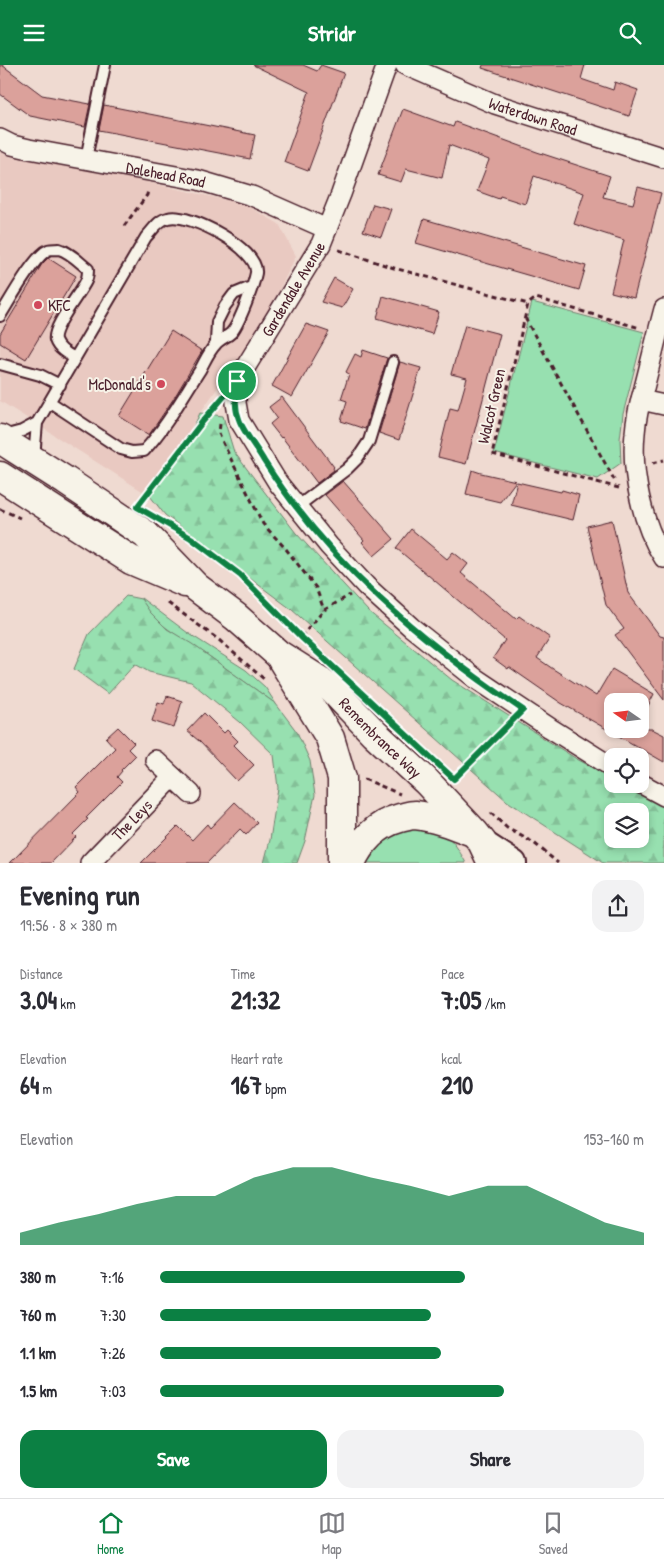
<!DOCTYPE html>
<meta charset="utf-8">
<style>
:root{--surface:#fff;--page:#f2f2f3;--text:#2b2b33;--muted:#7c7c81;--line:#e1e1e2;--accent:#0b8043}
body{margin:0;font-family:"Patrick Hand",sans-serif;background:var(--page);color:var(--text);height:100vh;display:flex;flex-direction:column;font-size:19px;white-space:nowrap}
*{box-sizing:border-box;margin:0}
p{font-size:16px;color:var(--muted)}
.icon{flex:none;width:28px;height:28px;fill:none;stroke:currentColor;stroke-width:2;stroke-linecap:round;stroke-linejoin:round}
.map{position:relative;height:798px;overflow:hidden}
.sheet{display:flex;flex-direction:column;background:var(--surface);flex:1}
.sheet>*{flex:none}
.needle{width:32px;rotate:284deg}
.buttons{position:absolute;left:604px;top:628px;display:grid;gap:10px}
.buttons a{display:grid;place-items:center;width:45px;height:45px;border-radius:10px;background:var(--surface);box-shadow:0 2px 8px #0003;font-size:25px}
.pin{position:absolute;display:grid;place-items:center;width:42px;height:42px;color:#fff;margin:-21px;border:2px solid #fff;border-radius:50%;box-shadow:0 1px 5px #0007}
.round{display:grid;place-items:center;flex:none;width:52px;height:52px;border-radius:15px;background:var(--page)}
.headline{display:flex;align-items:center;justify-content:space-between;height:85px;padding:0 20px}
h1{font-size:28px;font-weight:700;line-height:38px}
.stats{display:grid;grid-template-columns:repeat(3,1fr);gap:8px;height:85px;padding:5px 20px}
.stats div{display:grid;align-content:center}
.stats b{font-size:25px;font-weight:700}
.stats small{font-size:14px;font-weight:400}
.stats p{font-size:14px}
.chart{height:140px;padding:10px 20px}
.chart p{display:flex;justify-content:space-between}
.chart svg{width:100%;height:90px;margin-top:5px;fill:var(--accent);opacity:.7}
.button{display:flex;gap:10px;margin-top:auto;padding:10px 20px}
.button a{flex:1;height:58px;border-radius:15px;background:var(--accent);color:#fff;font-size:20px;font-weight:700;line-height:58px;text-align:center}
.button a+a{background:var(--page);color:var(--text)}
ul{padding:0 20px;list-style:none;font-size:16px}
li{display:grid;grid-template-columns:80px 60px 1fr;align-items:center;height:38px}
li i{height:12px;border-radius:6px;background:var(--accent)}
header{display:flex;justify-content:space-between;align-items:center;height:65px;padding:0 20px;background:var(--accent);color:#fff;font-size:22px;font-weight:700}
.tabs{display:flex;justify-content:space-around;align-items:center;height:70px;border-top:1px solid var(--line);background:var(--surface);font-size:14px;color:var(--muted)}
.tabs a{display:grid;justify-items:center;gap:2px}
.tabs .active{color:var(--accent)}
.map>svg:first-child{display:block}
</style>
<header><svg class="icon" aria-label="menu" viewBox="0 0 24 24"><path d="M4 6h16M4 12h16M4 18h16"/></svg>Stridr<svg class="icon" aria-label="search" viewBox="0 0 24 24"><circle cx="10" cy="10" r="6"/><path d="M15 15l6 6"/></svg></header>
<div class="map">
<svg width="664" height="798" viewBox="0 0 664 798">
<defs>
<pattern id="forest-firs" width="22" height="20" patternUnits="userSpaceOnUse" patternTransform="scale(1.25)"><rect width="22" height="20" fill="#97e0b0"/><path d="M5 1l3.5 6h-7zM16 11l3.5 6h-7z" fill="#84c098"/></pattern>
</defs>
<rect width="100%" height="100%" fill="#efdad1"/>
<filter id="ink" filterUnits="userSpaceOnUse"><feTurbulence type="fractalNoise" baseFrequency=".02" numOctaves="2"/><feDisplacementMap in="SourceGraphic" scale="10" xChannelSelector="R" yChannelSelector="G"/><feConvolveMatrix kernelMatrix="1 2 1 2 8 2 1 2 1" color-interpolation-filters="sRGB"/></filter>
<g filter="url(#ink)">
<!-- built -->
<path fill="#e9c9c1" d="M0,87L11,92L120,111L244,139L279,159L296,191L263,258L200,348L150,431L0,336Z"/>
<!-- grass -->
<path fill="#97e0b0" stroke="#70806e" d="M532,237L644,267L623,349L620,374L621,398L598,414L494,388Z
M141,533L188,568L246,605L265,622L276,639C254,623 232,608 210,592C189,577 150,558 141,533Z
M416,762C448,769 450,769 466,798H367L380,781L394,768Z"/>
<!-- forest -->
<path fill="url(#forest-firs)" stroke="#70806e" fill-rule="evenodd" d="M200,348L223,351L234,387L296,468L368,546L452,615L575,693L612,713V719H625L664,739V798H603L507,736L291,544L165,450L150,431L153,415L167,400L187,376ZM612,746H640V774H612Z
M126,531L141,534L150,547L167,564L192,579L276,639L297,667L310,696L315,730L305,776L297,798H264L270,775L278,723L274,690L240,657L191,617L149,607L135,599L108,629L74,604L89,569Z"/>
<!-- building -->
<path fill="#dba19b" stroke="#4a1f2b" d="M0,0H2L42,30L90,39L85,62L30,51L0,29Z
M253,0H303L317,6L321,0L344,8L308,106L284,97L309,27Z
M483,0H585L581,14L613,25L615,17L638,25L629,51L482,3Z
M104,40L255,70L250,94L99,65Z
M403,44L453,62L455,57L537,87L610,111L603,132L633,139L638,122L661,128L634,233L611,227L624,175L574,159L584,128L534,111L525,139L500,131L499,134L477,126L489,95L449,80L442,113L406,104L401,117L378,110Z
M373,139L391,144L381,172L363,166Z
M424,154L586,201L579,225L416,178Z
M48,193L76,211L26,294L0,278V269L42,199Z
M334,213L353,224L342,243L321,237Z
M383,231L439,247L432,269L377,253Z
M306,259L329,267L292,332L272,321Z
M465,260L500,269L466,399L438,392L450,343L458,345L467,313L451,309Z
M171,266L202,286L174,333L149,370L119,351Z
M363,285L387,293L365,364L341,356L347,336L341,334L349,309L346,307L355,289L361,292Z
M400,297L421,303L399,375L379,368Z
M282,332L334,402L333,403L334,405L317,418L282,372L281,373L270,359L277,353L269,342Z
M472,405L481,408L516,416L500,437L466,429Z
M343,416L394,474L374,491L362,477L364,475L325,430Z
M517,417L561,427L562,425L579,430L573,455L511,440Z
M612,455L628,528L660,571L664,572V635L615,570L624,564L606,540L587,461Z
M411,464L447,494L453,487L468,499L461,508L516,554L519,551L550,573L537,593L553,604L596,631L612,604L654,629L640,657V636H612V664H652L664,670V697L561,638L509,602L508,604L493,593L505,575L396,483Z
M167,631L182,636L174,663L152,656L158,637L164,639Z
M204,648L224,668L227,665L238,676L234,680L254,700L237,716L199,676L187,666Z
M118,662L134,678L128,684L135,691L121,705L122,706L117,712L122,717L86,753L88,754L73,769L76,772L51,798H10L80,727L76,722L115,683L106,673Z
M235,737L257,758L246,770L240,764L207,798H141L178,761L192,775L207,759L210,763Z"/>
<g fill="none" stroke-linecap="round" stroke-linejoin="round">
<defs>
<path id="service" d="M86,94L105,0
M0,251C9,237 34,191 48,185C50,184 57,184 59,184C70,187 79,197 88,204C88,208 88,212 86,216C80,229 52,262 55,275C58,284 67,289 75,293
M216,277L217,257L225,241L234,229L251,222
M0,299L40,310L60,320
M3,371L22,366L37,358
M34,393L37,358L146,172C153,165 158,155 168,153C189,147 259,184 256,208C254,219 239,260 231,268C227,272 220,274 216,279C209,286 205,296 200,305C182,333 166,362 144,386L132,387L121,384L50,337
M297,442L347,404L357,394L369,376L393,297"/>
<g id="minor">
<path d="M387,0L341,129L321,179L237,316L236,338L239,355L278,418L329,481L366,521L411,562L475,613L550,663L612,702"/>
<path id="s1" d="M405,0L495,39L664,93"/>
<path id="s2" d="M0,74L12,80L29,84L198,115L252,131L327,164"/>
<path d="M664,244C657,270 651,296 644,323C640,337 636,353 635,368C631,407 642,460 664,493"/>
<path d="M641,335L664,340"/>
<path d="M155,695L191,729"/>
<path d="M640,718L664,731"/>
<path id="s3" d="M90,798L173,712"/>
</g>
<path id="tertiary" d="M482,777L514,798"/>
<g id="trunk">
<path id="s4" d="M0,374L66,416L145,469L196,522L236,552L278,589L330,622L374,668L426,716L474,767L482,777L492,798"/>
<path d="M0,411L131,495L185,518"/>
<path d="M282,595L330,673L342,713V798"/>
<path d="M351,798C360,777 377,759 400,753C405,752 410,750 415,750C434,752 452,759 470,766"/>
</g>
</defs>
<!-- service casing -->
<use href="#service" stroke="#4a1f2b" stroke-width="14"/>
<!-- minor casing -->
<use href="#minor" stroke="#4a1f2b" stroke-width="22"/>
<!-- tertiary casing -->
<use href="#tertiary" stroke="#4a1f2b" stroke-width="28"/>
<!-- trunk casing -->
<use href="#trunk" stroke="#4a1f2b" stroke-width="31"/>
<!-- path -->
<path stroke="#4a1f2b" stroke-width="3" stroke-dasharray="5 4" stroke-linecap="butt" d="M124,161L147,130L148,125
M339,185L394,203L528,239
M525,253L616,418
M220,359L219,368L223,378L263,459L286,484L316,523L324,545
M653,398L664,395
M619,423L492,389L528,239L536,233L640,263
M140,439L217,339
M0,444L20,453
M173,463L191,473L240,510L308,578
M168,538L219,575L265,615
M301,572L324,545L350,530
M364,714L400,729
M455,714L510,658
M491,748L507,763L534,778L558,798"/>
<!-- service -->
<use href="#service" stroke="#f7f3e8" stroke-width="10"/>
<!-- minor -->
<use href="#minor" stroke="#f7f3e8" stroke-width="19"/>
<!-- tertiary -->
<use href="#tertiary" stroke="#f7f3e8" stroke-width="24"/>
<!-- trunk -->
<use href="#trunk" stroke="#f7f3e8" stroke-width="28"/>
</g>
</g>
<g fill="none" stroke-linecap="round" stroke-linejoin="round" filter="url(#ink)">
<defs>
<path id="route" d="M237,316C236,329 234,342 239,354C242,365 258,385 264,396C329,499 423,578 523,645L454,714L301,572L240,510L191,473L137,442L203,356Z"/>
</defs>
<!-- route casing -->
<use href="#route" stroke="#fff" stroke-width="10"/>
<!-- route -->
<use href="#route" stroke="#0b8043" stroke-width="6"/>
</g>
<!-- markers -->
<g fill="#d1495b" stroke="#f7f3e8" stroke-width="2">
<circle cx="38" cy="240" r="5"/>
<circle cx="161" cy="319" r="5"/>
</g>
<g text-anchor="middle" stroke-width="4" stroke-linejoin="round" paint-order="stroke">
<!-- street labels -->
<g font-size="16" fill="#4a1f2b" stroke="#f7f3e8">
<text dy="6" stroke="none"><textPath href="#s1" startOffset="138">Waterdown Road</textPath></text>
<text dy="6" stroke="none"><textPath href="#s2" startOffset="170">Dalehead Road</textPath></text>
<text transform="translate(293 224) rotate(-59)" y="6">Gardendale Avenue</text>
<text transform="translate(491 341) rotate(-77)" y="6">Walcot Green</text>
<text dy="6" stroke="none"><textPath href="#s4" startOffset="486">Remembrance Way</textPath></text>
<text dy="6" stroke="none"><textPath href="#s3" startOffset="60">The Leys</textPath></text>
</g>
<!-- poi labels -->
<g font-size="16" fill="#4a1f2b" stroke="#f7f3e8" text-anchor="start">
<text x="48" y="246">KFC</text>
<text x="151" y="325" text-anchor="end">McDonald's</text>
</g>
</g>
</svg>
<div class="buttons">
<a><svg class="needle" viewBox="-14 -14 28 28"><path d="M0-13l5 13h-10z" fill="#e53935"/><path d="M0 13l5-13h-10z" fill="#7c7c81"/></svg></a>
<a><svg class="icon" aria-label="locate" viewBox="0 0 24 24"><circle cx="12" cy="12" r="6"/><path d="M12 2v4M12 18v4M2 12h4M18 12h4"/></svg></a>
<a><svg class="icon" aria-label="layers" viewBox="0 0 24 24"><path d="M12 4l9 5-9 5-9-5zM3 14l9 5 9-5"/></svg></a>
</div>
<div class="pin" style="left:237px;top:316px;background:#1e9e55"><svg class="icon" aria-label="arrive" viewBox="0 0 24 24"><path d="M6 21V4h12l-3 4 3 4H6"/></svg></div>
</div>
<section class="sheet">
<div class="headline"><div><h1>Evening run</h1><p>19:56 · 8 × 380 m</p></div><a class="round"><svg class="icon" aria-label="share" viewBox="0 0 24 24"><path d="M12 15V3M7 8l5-5 5 5M5 13v7h14v-7"/></svg></a></div>
<div class="stats">
<div><p>Distance</p><b>3.04<small> km</small></b></div>
<div><p>Time</p><b>21:32</b></div>
<div><p>Pace</p><b>7:05<small> /km</small></b></div>
</div>
<div class="stats">
<div><p>Elevation</p><b>64<small> m</small></b></div>
<div><p>Heart rate</p><b>167<small> bpm</small></b></div>
<div><p>kcal</p><b>210</b></div>
</div>
<div class="chart"><p><span>Elevation</span>153–160 m</p>
<svg viewBox="0 0 160 44" preserveAspectRatio="none"><path d="M0 44V38L10 33L20 29L30 24L40 20L50 20L60 11L70 6L80 6L90 11L100 15L110 20L120 15L130 15L140 24L150 33L160 38V44z"/></svg>
</div>
<ul>
<li><b>380 m</b>7:16<i style="width:63%"></i></li>
<li><b>760 m</b>7:30<i style="width:56%"></i></li>
<li><b>1.1 km</b>7:26<i style="width:58%"></i></li>
<li><b>1.5 km</b>7:03<i style="width:71%"></i></li>
</ul>
<div class="button"><a>Save</a><a>Share</a></div>
</section>
<nav class="tabs">
<a class="active"><svg class="icon" aria-label="home" viewBox="0 0 24 24"><path d="M3 11l9-7 9 7M6 9v11h12V9"/></svg>Home</a>
<a><svg class="icon" aria-label="map" viewBox="0 0 24 24"><path d="M3 6l6-2 6 2 6-2v14l-6 2-6-2-6 2zM9 4v14M15 6v14"/></svg>Map</a>
<a><svg class="icon" aria-label="saved" viewBox="0 0 24 24"><path d="M7 4h10v16l-5-4-5 4z"/></svg>Saved</a>
</nav>
